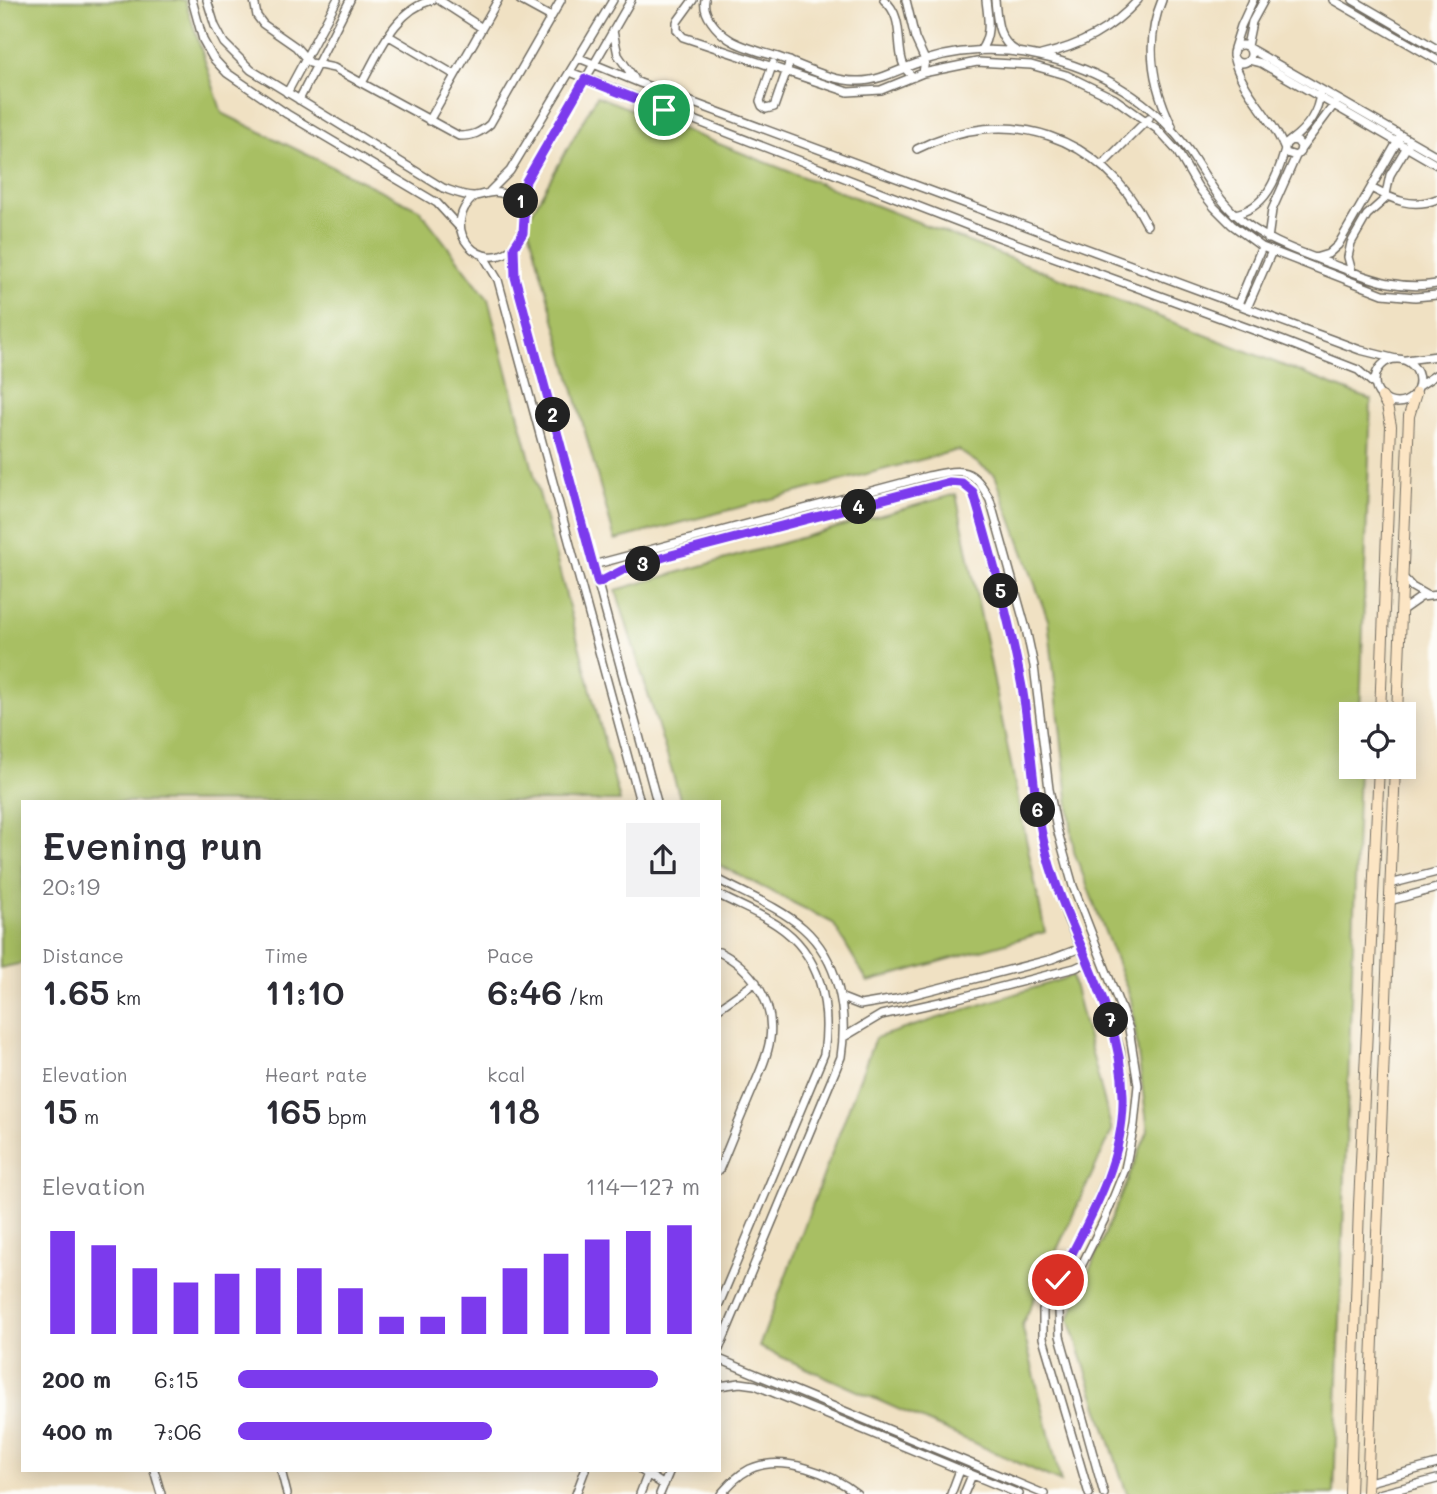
<!DOCTYPE html>
<meta charset="utf-8">
<style>
:root{--surface:#fff;--page:#f2f2f3;--text:#2b2b33;--muted:#7c7c81;--accent:#7c3aed}
body{margin:0;font-family:Mali,sans-serif;background:var(--page);color:var(--text);height:100vh;display:flex;flex-direction:column;font-size:26px;white-space:nowrap}
*{box-sizing:border-box;margin:0}
p{font-size:23px;color:var(--muted)}
.icon{flex:none;width:38px;height:38px;fill:none;stroke:currentColor;stroke-width:2;stroke-linecap:round;stroke-linejoin:round}
.map{position:relative;flex:1;overflow:hidden}
.sheet{position:absolute;left:21px;top:800px;width:700px;height:672px;display:flex;flex-direction:column;background:var(--surface);border-radius:0px;box-shadow:0 4px 18px #0003}
.sheet>*{flex:none}
.controls{position:absolute;left:1339px;top:702px;display:grid;gap:14px}
.controls a{display:grid;place-items:center;width:77px;height:77px;border-radius:0px;background:var(--surface);box-shadow:0 4px 18px #0003;font-size:35px}
.pin{position:absolute;display:grid;place-items:center;width:60px;height:60px;color:#fff;margin:-30px;border:4px solid #fff;border-radius:50%;box-shadow:0 2px 7px #0007}
.km{position:absolute;width:35px;height:35px;margin:-18px;border-radius:50%;background:#222;color:#fff;font-size:19px;line-height:35px;text-align:center}
.round{display:grid;place-items:center;flex:none;width:74px;height:74px;border-radius:0px;background:var(--page)}
.head{display:flex;align-items:center;justify-content:space-between;height:119px;padding:0 21px}
h1{font-size:38px;font-weight:600;line-height:52px}
.stats{display:grid;grid-template-columns:repeat(3,1fr);gap:10px;height:119px;padding:7px 21px}
.stats div{display:grid;align-content:center}
.stats b{font-size:35px;font-weight:600}
.stats small{font-size:19px;font-weight:400}
.stats p{font-size:19px}
.chart{height:196px;padding:14px 21px}
.chart p{display:flex;justify-content:space-between}
.chart svg{width:100%;height:126px;margin-top:7px;stroke:var(--accent);stroke-width:6}
ul{padding:0 21px;list-style:none;font-size:23px}
li{display:grid;grid-template-columns:112px 84px 1fr;align-items:center;height:52px}
li i{height:18px;border-radius:9px;background:var(--accent)}
.map>svg:first-child{display:block}
</style>
<div class="map">
<svg width="1437" height="1494" viewBox="0 0 1437 1494">
<rect width="100%" height="100%" fill="#fdfcf7"/>
<filter id="ink" filterUnits="userSpaceOnUse"><feTurbulence type="fractalNoise" baseFrequency=".0143" numOctaves="2"/><feDisplacementMap in="SourceGraphic" scale="14" xChannelSelector="R" yChannelSelector="G"/><feConvolveMatrix kernelMatrix="1 2 1 2 8 2 1 2 1" color-interpolation-filters="sRGB"/></filter>
<filter id="wash" filterUnits="userSpaceOnUse"><feTurbulence type="fractalNoise" baseFrequency=".00686" numOctaves="4" result="noise"/><feDisplacementMap in="SourceGraphic" scale="28" xChannelSelector="R" yChannelSelector="G"/><feGaussianBlur stdDeviation="1.57" result="paint"/><feColorMatrix in="noise" values="0 0 0 0 0 0 0 0 0 0 0 0 0 0 0 0 0 1.4 0 .05"/><feComposite in="paint" operator="in"/></filter>
<g filter="url(#wash)">
<rect width="100%" height="100%" fill="#f0e1c3"/>
<!-- green -->
<path fill="#a8bf64" stroke="#6a7548" stroke-width="2" d="M0,0H185L222,113L419,209L488,299L620,801L23,802V963L0,968Z
M597,96L1371,400L1360,714H1351V766L1359,767L1334,1494H1127L1069,1319L1148,1131L1131,999L1074,852L1048,620L995,475L958,450L615,540L527,221Z
M956,494L1045,932L868,982L833,923L719,865V802L681,801L616,590Z
M1072,976L1112,1131L1022,1325L1061,1482L759,1347L875,1038Z"/>
</g>
<g filter="url(#ink)">
<g fill="none" stroke-linecap="round" stroke-linejoin="round">
<defs>
<path id="street" d="M192,0L203,40L213,58L227,73L287,114L437,203L460,228
M207,0L215,26L224,43L251,70L443,188C452,191 465,197 475,196C487,194 494,189 506,195C516,200 523,210 524,221C525,230 521,239 515,246C483,278 436,228 475,196
M254,0L257,16L263,24L296,47L310,63L334,68L459,136C473,136 480,133 490,124L561,0
M439,0L482,28
M520,0L551,17
M693,0L677,22V30L683,37L848,92L881,90L923,73L977,62L1031,65L1066,75L1115,99L1157,129L1177,151L1198,187L1214,207L1232,225L1262,247L1383,294L1415,297L1437,295
M705,0C702,14 717,31 729,39C743,48 762,52 778,57C804,66 832,82 859,81C879,81 896,71 915,64C954,48 1000,47 1040,56C1100,69 1153,101 1189,151C1204,173 1215,196 1236,215C1265,242 1303,253 1339,267C1373,280 1401,290 1437,284
M884,0C910,21 889,62 914,77
M906,0L915,38L925,60L923,73
M995,0C997,20 997,39 1016,51
M1162,0C1144,43 1152,85 1172,126
M1333,0L1437,60
M1353,0L1437,49
M613,31L618,55L634,78
M389,36L455,75
M1233 54a9 9 0 1 1 18 0a9 9 0 1 1-18 0Z
M1247,46L1252,22L1264,0
M1234,48L1241,26L1253,0
M1249,48L1437,156
M980,51C992,35 988,18 986,0
M1041,55C1080,46 1111,30 1138,0
M1233,56C1242,95 1274,117 1286,153L1296,156L1300,152L1301,146L1297,141L1291,140L1286,144L1285,148
M579,58L640,83L1360,350L1396,359
M1249,60L1261,63L1437,165
M773,63L760,101L762,106L766,109L774,107L790,61
M570,72L982,231L1281,340L1358,370L1375,385
M362,83C380,51 394,11 432,0
M287,93L337,0
M299,100L350,0
M429,121L498,0
M1291,140C1307,128 1318,114 1320,93
M917,149C1008,103 1102,135 1147,225
M1301,149L1336,102
M1102,165L1149,118
M1371,188C1394,200 1412,209 1437,199
M490,191L510,171L613,0
M521,209L526,182L631,0
M1234,214C1266,209 1277,178 1285,150
M1268,239L1272,210L1296,156
M514,247L515,277L657,802
M483,255L498,280L640,802
M1315,258L1328,254L1338,245L1399,139
M1352,272L1348,257L1351,243L1367,215L1385,199L1390,175L1408,145
M1238,304L1262,247
M1247,308L1272,251
M1375 381a22 22 0 1 1 44 0a22 22 0 1 1-44 0Z
M1406,360L1437,356
M1419,386L1437,374
M593,565L928,476C963,469 972,466 990,500L1026,629L1034,666L1049,789L1057,829L1073,886L1129,1029L1138,1085L1134,1125L1125,1169L1105,1218L1059,1311L1060,1336L1104,1494
M1402,576L1412,587L1426,595
M598,583L623,570L671,555L949,482L962,483L973,492L1013,640L1022,688L1036,803L1047,856L1067,918L1108,1010L1120,1050L1124,1099L1116,1153L1092,1213L1043,1310V1338L1089,1494
M1401,611L1421,597L1437,595
M719,880C747,895 779,907 803,928C839,960 848,1011 841,1057L719,1349
M1390,884L1437,872
M719,895C738,905 759,913 777,925C821,954 831,1005 824,1054L719,1304
M1389,901L1437,888
M719,952C752,968 775,1002 770,1039C767,1060 756,1080 748,1100C738,1123 729,1146 719,1170
M842,998L860,1005L896,999L1052,959L1081,948
M719,1008L756,982
M844,1037L881,1015L958,998L1075,968L1086,963
M719,1359L1044,1494
M719,1386L740,1383L755,1385L1019,1494
M154,1470L161,1494
M281,1470L287,1494
M641,1470L664,1485
M1369,1482L1437,1464
M576,1494L585,1470
M640,1494L649,1471
M660,1494L670,1470
M721,1494C730,1484 738,1475 750,1469C783,1454 831,1473 857,1494
M951,1494L960,1470
M964,1494L972,1475
M1379,1494L1437,1479"/>
<path id="secondary" d="M1380,714L1391,426L1387,406L1382,397
M1397,714L1409,416L1416,393
M1350,1494L1359,1205L1379,766
M1367,1494L1395,766"/>
</defs>
<!-- street casing -->
<use href="#street" stroke="#706b60" stroke-width="10"/>
<!-- secondary casing -->
<use href="#secondary" stroke="#706b60" stroke-width="12"/>
<!-- street -->
<use href="#street" stroke="#fff" stroke-width="7"/>
<!-- secondary -->
<use href="#secondary" stroke="#fce5c4" stroke-width="10"/>
</g>
</g>
<g fill="none" stroke-linecap="round" stroke-linejoin="round" filter="url(#ink)">
<defs>
<path id="route" d="M664,110L585,79L526,181L521,209L524,217L523,233L514,247L515,277L598,583L623,570L671,555L949,482L962,483L973,492C992,556 1010,621 1022,687C1032,743 1032,800 1047,855C1070,940 1121,1006 1123,1096C1125,1162 1087,1224 1058,1280"/>
</defs>
<!-- route casing -->
<use href="#route" stroke="#fff" stroke-width="14"/>
<!-- route -->
<use href="#route" stroke="#7c3aed" stroke-width="9"/>
</g>
</svg>
<div class="controls">
<a><svg class="icon" aria-label="locate" viewBox="0 0 24 24"><circle cx="12" cy="12" r="6"/><path d="M12 2v4M12 18v4M2 12h4M18 12h4"/></svg></a>
</div>
<div class="pin" style="left:664px;top:110px;background:#1e9e55"><svg class="icon" aria-label="arrive" viewBox="0 0 24 24"><path d="M6 21V4h12l-3 4 3 4H6"/></svg></div>
<div class="pin" style="left:1058px;top:1280px;background:#d93025"><svg class="icon" aria-label="check" viewBox="0 0 24 24"><path d="M5 12l5 5 9-10"/></svg></div>
<b class="km" style="left:521px;top:201px">1</b>
<b class="km" style="left:553px;top:415px">2</b>
<b class="km" style="left:643px;top:564px">3</b>
<b class="km" style="left:859px;top:507px">4</b>
<b class="km" style="left:1001px;top:591px">5</b>
<b class="km" style="left:1038px;top:810px">6</b>
<b class="km" style="left:1111px;top:1020px">7</b>
<section class="sheet">
<div class="head"><div><h1>Evening run</h1><p>20:19</p></div><a class="round"><svg class="icon" aria-label="share" viewBox="0 0 24 24"><path d="M12 15V3M7 8l5-5 5 5M5 13v7h14v-7"/></svg></a></div>
<div class="stats">
<div><p>Distance</p><b>1.65<small> km</small></b></div>
<div><p>Time</p><b>11:10</b></div>
<div><p>Pace</p><b>6:46<small> /km</small></b></div>
</div>
<div class="stats">
<div><p>Elevation</p><b>15<small> m</small></b></div>
<div><p>Heart rate</p><b>165<small> bpm</small></b></div>
<div><p>kcal</p><b>118</b></div>
</div>
<div class="chart"><p><span>Elevation</span>114–127 m</p>
<svg viewBox="0 0 160 44" preserveAspectRatio="none"><path d="M5 44V8M15 44V13M25 44V21M35 44V26M45 44V23M55 44V21M65 44V21M75 44V28M85 44V38M95 44V38M105 44V31M115 44V21M125 44V16M135 44V11M145 44V8M155 44V6"/></svg>
</div>
<ul>
<li><b>200 m</b>6:15<i style="width:91%"></i></li>
<li><b>400 m</b>7:06<i style="width:55%"></i></li>
</ul>
</section>
</div>
